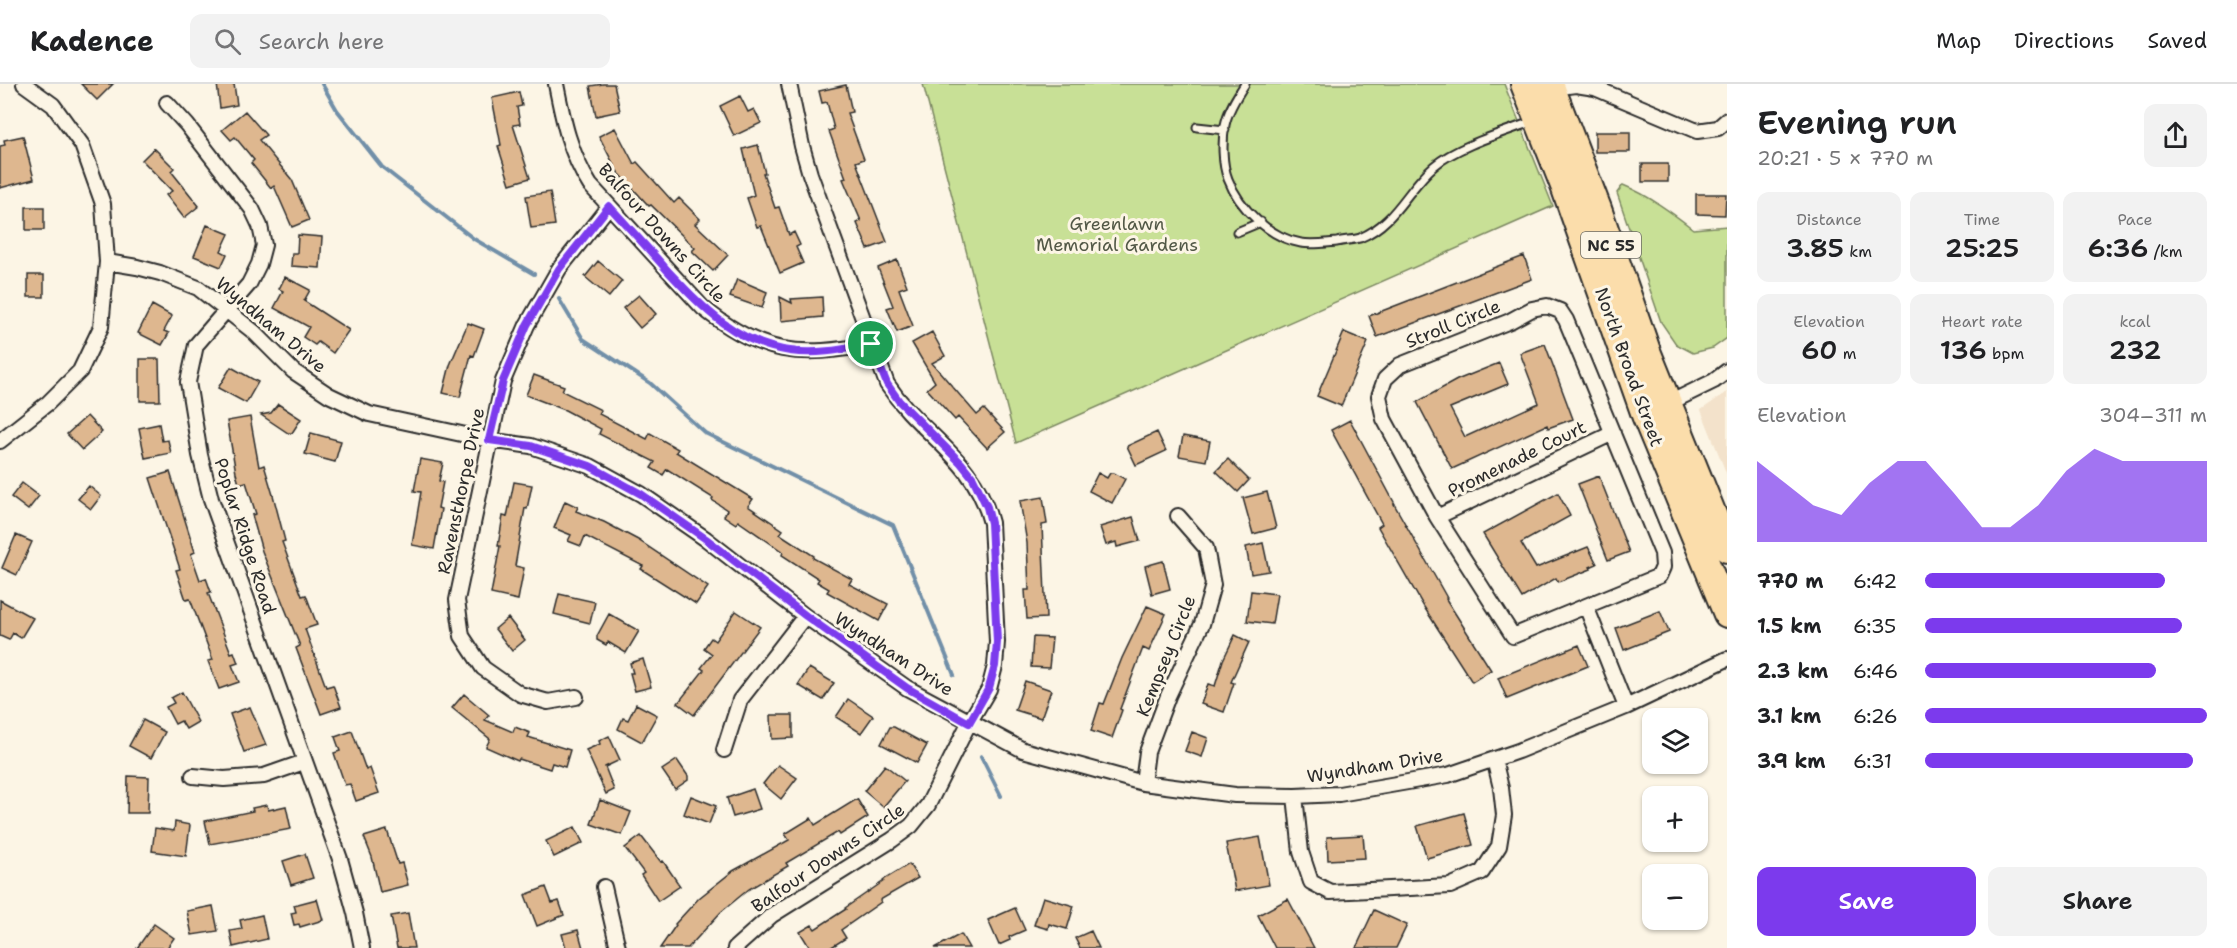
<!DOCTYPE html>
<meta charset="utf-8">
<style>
:root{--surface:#fff;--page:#f2f2f2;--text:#202124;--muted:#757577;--line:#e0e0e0;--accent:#7c3aed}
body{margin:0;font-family:"Shantell Sans",sans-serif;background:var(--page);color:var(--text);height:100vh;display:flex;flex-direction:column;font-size:22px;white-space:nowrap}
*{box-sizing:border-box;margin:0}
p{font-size:20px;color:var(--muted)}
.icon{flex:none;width:33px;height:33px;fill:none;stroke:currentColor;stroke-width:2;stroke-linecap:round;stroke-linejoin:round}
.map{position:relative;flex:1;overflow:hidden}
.details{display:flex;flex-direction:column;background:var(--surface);width:510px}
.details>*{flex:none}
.fabs{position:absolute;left:1642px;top:624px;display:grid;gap:12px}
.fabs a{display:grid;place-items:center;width:66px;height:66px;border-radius:12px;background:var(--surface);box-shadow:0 2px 4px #0004;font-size:30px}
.pin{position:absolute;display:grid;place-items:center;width:51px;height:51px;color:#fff;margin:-26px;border:3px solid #fff;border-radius:50%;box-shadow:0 2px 6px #0007}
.round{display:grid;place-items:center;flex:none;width:63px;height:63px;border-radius:12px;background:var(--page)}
.summary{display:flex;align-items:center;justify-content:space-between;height:102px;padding:0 30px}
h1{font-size:33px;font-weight:600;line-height:45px}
.stats{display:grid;grid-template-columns:repeat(3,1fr);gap:9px;height:102px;padding:6px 30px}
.stats div{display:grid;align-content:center;border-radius:12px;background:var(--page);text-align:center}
.stats b{font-size:26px;font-weight:600}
.stats small{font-size:16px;font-weight:400}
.stats p{font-size:16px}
.chart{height:168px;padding:12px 30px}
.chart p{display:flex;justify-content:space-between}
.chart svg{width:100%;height:108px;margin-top:6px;fill:var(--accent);opacity:.7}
.cta{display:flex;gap:12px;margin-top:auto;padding:12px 30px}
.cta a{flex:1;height:69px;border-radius:12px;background:var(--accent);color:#fff;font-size:24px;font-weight:600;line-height:69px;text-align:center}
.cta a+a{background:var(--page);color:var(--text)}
ul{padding:0 30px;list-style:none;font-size:20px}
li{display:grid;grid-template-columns:96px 72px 1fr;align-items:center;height:45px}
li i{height:15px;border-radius:8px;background:var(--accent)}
header{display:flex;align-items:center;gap:36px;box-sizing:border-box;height:84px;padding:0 30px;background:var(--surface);border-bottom:2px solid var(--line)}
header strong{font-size:28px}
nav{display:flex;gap:33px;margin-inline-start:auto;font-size:21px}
.search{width:420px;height:54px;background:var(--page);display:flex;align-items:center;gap:15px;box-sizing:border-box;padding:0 21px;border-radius:12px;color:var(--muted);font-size:22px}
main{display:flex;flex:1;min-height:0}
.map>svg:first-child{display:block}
</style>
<header>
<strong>Kadence</strong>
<div class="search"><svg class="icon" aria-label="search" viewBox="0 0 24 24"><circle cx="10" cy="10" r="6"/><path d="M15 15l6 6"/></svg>Search here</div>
<nav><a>Map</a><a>Directions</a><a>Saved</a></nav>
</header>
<main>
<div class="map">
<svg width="1727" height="864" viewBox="0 0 1727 864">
<rect width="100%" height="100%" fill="#fcf5e5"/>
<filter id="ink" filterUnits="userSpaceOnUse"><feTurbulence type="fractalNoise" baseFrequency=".0167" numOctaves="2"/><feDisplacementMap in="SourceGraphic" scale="12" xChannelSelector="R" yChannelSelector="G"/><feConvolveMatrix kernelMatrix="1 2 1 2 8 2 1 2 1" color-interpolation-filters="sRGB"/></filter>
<g filter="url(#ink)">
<!-- built -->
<path fill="#f3e2cb" d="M1727,308V391L1701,326Z"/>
<!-- green -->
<path fill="#c8e096" stroke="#7a8660" stroke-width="1.5" d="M923,0H1504L1553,122L1016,359Z
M1623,101C1648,111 1671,128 1693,145L1727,142V254L1713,264L1693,269L1676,260L1661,238L1617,109Z"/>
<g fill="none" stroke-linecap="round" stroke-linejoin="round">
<!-- stream -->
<path stroke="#718fa8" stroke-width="4" d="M322,0L337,26L382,83L474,155L534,190
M559,215L583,255L650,299L705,349L893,441L954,591
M981,672L1001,712"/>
</g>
<!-- building -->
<path fill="#deb78f" stroke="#2b2b2b" stroke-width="1.5" d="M81,0H113L97,16Z
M217,0H234L237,21L220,24Z
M603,0H614L620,27L596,32L590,2Z
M846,1L852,28L847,29L864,75L856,78L887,158L868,165L857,139L861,137L843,95L846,94L829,47L834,45L827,18L822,19L819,7Z
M519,8L522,22L517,23L520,40L513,41L530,94L510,100L498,62L501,61L492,14Z
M740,12L748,28L754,25L761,39L734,52L720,22Z
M245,27L266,51L259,56L292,96L309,136L292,143L274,102L271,104L251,79L254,76L235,53L231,56L222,46Z
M615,44L634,80L637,78L674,119L679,114L700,135L695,140L728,171L713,187L692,167L695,164L651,121L649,122L617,87L599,52Z
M1595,48H1630V68H1595Z
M23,52L34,95L0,104V62L5,61L4,56Z
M758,61L765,89H763L775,124L779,123L789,151L794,148L800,161L796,163L803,179L780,189L761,142L757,143L747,114L754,111L743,65Z
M154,64L174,84L171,87L199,122L184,134L166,111L172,107L142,76Z
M1642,80H1668V98H1642Z
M550,108L555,141L531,144L526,112Z
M1696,110H1726L1725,131L1696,130Z
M26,123H44V146H26Z
M207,141L229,150L221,167L227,170L221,183L194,172Z
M298,151L322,153L320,184L291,182L292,169H297Z
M1524,172L1532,195L1377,253L1369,232Z
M897,176L907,202L899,205L913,242L897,248L887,224L893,222L878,184Z
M598,177L622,197L609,213L585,193Z
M28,191H44V213H28Z
M285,193L310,206L304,217L349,246L333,269L318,258L315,261L303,253L309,243L274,224L283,207L279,205Z
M737,195L767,208L762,224L730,213Z
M639,211L656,230L640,244L623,224Z
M780,213L792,219L791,215L822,213L823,233L781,237Z
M152,221L172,232L164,247L169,249L162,261L138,249Z
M468,239L484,245L474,272L471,271L460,313L443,309L450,281Z
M932,248L945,272L932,279L977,331L984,325L1005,348L987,364L958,333L955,336L927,305L935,298L912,259Z
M1344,248L1368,258L1341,322L1317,312Z
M1545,260L1573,335L1548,344L1547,341L1452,385L1417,318L1457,296L1499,279L1508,300L1450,324L1465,353L1539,319L1520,269Z
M140,275H159L160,317H140Z
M231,283L258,298L246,319L218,304Z
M534,291L564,302L562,307L601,326L599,330L647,355L650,349L678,365L676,368L753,415L748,422L783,446L780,450L814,472L813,474L852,495L849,500L888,520L879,537L827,508L829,505L817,498L819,495L782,471L783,468L738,437L736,440L724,432L727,426L712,416L713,414L667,385L663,391L651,384L655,378L599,350L601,345L565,326L526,311Z
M278,320L301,335L292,349H288L261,331L271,329Z
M87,332L102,348L82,366L67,350Z
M250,333L259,383L264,381L273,411L285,457L282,458L302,512L306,511L317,541L305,545L326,603L333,601L341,623L321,630L296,564L300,562L262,467L252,431L256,430L246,398L239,400L236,389L227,337Z
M1350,336L1395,420H1394L1447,514L1446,515L1491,586L1472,598L1424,523L1378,443L1382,440L1331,346Z
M159,340L162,357L168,356L171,369L145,374L139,344Z
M1157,348L1166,367L1136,381L1127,362Z
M311,349L341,357L335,378L305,370Z
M1183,352L1210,357L1206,377L1179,372Z
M420,375L443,379L439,397L443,398L438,424L441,425L434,465L412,461L421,408L414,407Z
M1228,375L1249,396L1238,408L1216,387Z
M170,388L195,468L191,470L200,496L206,494L211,508L208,509L231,569L234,568L238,579L232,581L239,598L219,605L208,577L213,576L190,515L186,516L176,486L180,485L150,394Z
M1098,389L1107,394L1110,389H1114L1125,395L1112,419L1089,407Z
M1599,392L1629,468L1608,476L1578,400Z
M514,398L532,401L527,425L525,424L515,482L524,484L518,516L491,510L500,462H498L503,432L507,433Z
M22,399L39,412L28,426L11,413Z
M89,402L101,412L91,425L78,415Z
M1267,408L1276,444L1253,450L1243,414Z
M1558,409L1570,432L1521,459L1536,484L1588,463L1597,480L1590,483L1591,485L1558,498L1556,494L1522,514L1483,450Z
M1043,413L1047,440L1042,441L1046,534L1027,535L1025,506H1029L1027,459L1020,417Z
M565,417L578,423L576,427L604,438L638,456L708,503L696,520L641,485L643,482L585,452L581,462L568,457L571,451L554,444Z
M1133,433L1140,457L1117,463L1116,458L1106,461L1100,443Z
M16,451L32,458L17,491L2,484Z
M1263,459L1269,487L1251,490L1246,463Z
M1163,477L1170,505L1152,510L1145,482Z
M1251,507L1277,510L1272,540L1247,537Z
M559,510L595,518L590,539L554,530Z
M0,516L33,534L21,554L13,549L9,556L0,552Z
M1147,522L1166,530L1149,567L1143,564L1120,625L1122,626L1112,654L1091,647L1100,619L1104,620L1122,574Z
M736,527L760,543L694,631L678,619L704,586L701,584L712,570L704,564L711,554L715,557Z
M1660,527L1669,548L1624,566L1616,544Z
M609,530L639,547L626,569L608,558L606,561L597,556V552Z
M508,534L525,556L512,567L495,545Z
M1235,551L1249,558L1231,598L1234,599L1224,628L1201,620L1208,600L1215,602L1223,576Z
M1033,553L1052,554L1049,584L1031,583Z
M1579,561L1588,582L1507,615L1498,594Z
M643,575L651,603L635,607L630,589H633L630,579Z
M809,584L834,599L823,616L798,601Z
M1025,597L1051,606L1041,634L1015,626Z
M182,608L198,638L186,645L181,637L175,640L166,623L174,619L171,614Z
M464,610L489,631L485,636L513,648L515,643L530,649L528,653L570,666L565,683L552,679L550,685L519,675L518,677L486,663L490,655L452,624Z
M848,615L873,632L861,649L836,633Z
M636,620L657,631L642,658L618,645L623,634L628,636Z
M250,623L266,661L244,668L230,630Z
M771,631H793V654L772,655Z
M143,636L165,648L151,674L129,662Z
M890,643H894L927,661L917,679L881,660Z
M352,647L366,686L370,684L379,709L356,717L350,700L345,701L334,669L340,667L335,653Z
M1192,648L1208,654L1202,673L1185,667Z
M609,652L620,676L605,683L614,706L606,710L586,666L600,660L599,657Z
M677,676L688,692V696L675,705L662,686Z
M778,681L797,694L781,715L763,700Z
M885,681L905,697L883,723L864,707Z
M128,692L149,693L148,729H127Z
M753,705L760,725L733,733L727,714Z
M691,712L716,722L709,740L684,730Z
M857,715L868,733L840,751L838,748L786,779L788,782L749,805L721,828L688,864H660L676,841L675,840L699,814L733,787L789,756L785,750L811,734L815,741Z
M600,716L631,728L622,751L591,740Z
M267,721L268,726L286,722L291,745L210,760L205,737L253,727L252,724Z
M1464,729L1473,761L1427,774L1417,742Z
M175,738L190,741L186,772L152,767L155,744L174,747Z
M575,743L583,759L554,773L546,757Z
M387,746L398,780L402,779L408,801L380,808L372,773L364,753Z
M1363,751L1365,774L1328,776L1327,753Z
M641,752L661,778L663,777L680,802L658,817L641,791L644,789L625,764Z
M1260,753L1269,801L1235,807L1226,759Z
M305,770L313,794L291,801L283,777Z
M909,780L918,794L880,816L881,818L841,846L846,854L830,864H810L800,848L812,841L815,845L846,825L845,824L884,797L883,796Z
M546,803L552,819L559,817L564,831L537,842L525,811Z
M1043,813L1074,822L1067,845L1049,840L1048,845L1034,841Z
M317,815L323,836L300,843L299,840L294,841L291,829L296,828L294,821Z
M1288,815L1314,864H1275L1258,831Z
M213,822L218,847L192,851L187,827Z
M1015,824L1025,846L1009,853L1010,856L999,861L988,836Z
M1374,826L1407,841L1396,864H1356Z
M408,829L414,864H397L391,832Z
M262,831L267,855L233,863L230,847L242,845L240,836Z
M154,840L174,854L167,864H137Z
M578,846L583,864H566L562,850Z
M1091,847L1099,864H1080L1075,854Z
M961,850L969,864H935Z"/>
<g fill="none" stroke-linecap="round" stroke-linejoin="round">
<defs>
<path id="lane" d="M1245,0C1237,12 1228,26 1225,41C1222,57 1222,80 1228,95C1239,124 1270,154 1301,159C1312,161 1326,159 1337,158C1344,156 1353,156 1360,154C1396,139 1407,105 1434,82C1457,62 1505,48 1534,37
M1197,43L1225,46
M1237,148L1261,138"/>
<path id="street" d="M556,0C563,36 570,70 590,101L703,224C762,271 800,274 871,260
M1552,4L1576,1L1595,4L1697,47L1718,44L1727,36
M167,19L187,41L252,125L260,142L264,161L259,180L249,200L196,261L188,298L200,371L211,415L340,775L355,829L362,864
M107,178L137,183L160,189L198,204L254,248L293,287L329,311L369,330L489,356L531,362L590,382L641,410L706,455L805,532L907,604L1023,666L1143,699L1235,711L1295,712L1339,710L1448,691L1518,667L1626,623L1727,575
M1547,222L1560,227L1566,236L1662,469L1663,483L1659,492L1513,552L1437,433L1384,335L1379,312L1385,295L1400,281L1510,237L1532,225Z
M1663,322L1714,297L1727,287
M0,357L48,319L80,287L101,243L107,178L103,120L82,61L53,21L24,0
M1437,433L1613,349
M1586,522L1626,623
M576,613L548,618L520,610L483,584L462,552L457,516L503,297L527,241L559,185L609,122
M724,666L740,616L805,532
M193,692L224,695L264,692L304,678
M1143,699L1147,668L1168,612L1202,540L1213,501L1206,464L1178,432
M1295,712L1301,768L1311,798L1330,808L1450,802L1482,788L1499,762L1504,731L1501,704L1494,675
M604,803L618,864
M735,864L772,831L892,756L911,742L928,721L969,639L989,605L995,582L997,558L991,439C974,372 923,354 887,300L810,90L802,62L789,0"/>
<path id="highway" d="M1524,0L1564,102L1645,331L1727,530
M1550,0L1598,125L1647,267L1727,465"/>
</defs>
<!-- lane casing -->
<use href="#lane" stroke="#2b2b2b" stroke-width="11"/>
<!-- street casing -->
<use href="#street" stroke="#2b2b2b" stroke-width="18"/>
<!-- highway casing -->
<use href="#highway" stroke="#2b2b2b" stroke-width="30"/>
<!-- lane -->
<use href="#lane" stroke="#fcf5e5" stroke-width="7"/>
<!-- street -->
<use href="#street" stroke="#fcf5e5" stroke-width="14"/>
<!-- highway -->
<use href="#highway" stroke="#fbddab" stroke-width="26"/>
</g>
</g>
<g fill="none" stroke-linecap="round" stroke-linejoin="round" filter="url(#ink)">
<defs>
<path id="route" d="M609,122C628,143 648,164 667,186C703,224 735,259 790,267C818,271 844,265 871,260L887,300L899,317L961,379L973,394L987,423L991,439L997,558L995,582L989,604L969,639L907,604L806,532L706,455L641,410L590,382L531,362L489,356L503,297L527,241L559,185Z"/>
</defs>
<!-- route casing -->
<use href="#route" stroke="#fff" stroke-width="12"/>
<!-- route -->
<use href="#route" stroke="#7c3aed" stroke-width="8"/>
</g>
<g text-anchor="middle" stroke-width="6" stroke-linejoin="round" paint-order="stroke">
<!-- shield labels -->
<rect fill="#fcf5e5" stroke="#6a6863" stroke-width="1.5" x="1581" y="148" width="60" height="26" rx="4.5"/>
<g font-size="16" font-weight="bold" fill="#2b2b2b">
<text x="1611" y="167">NC 55</text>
</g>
<!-- park labels -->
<g font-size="18" fill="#525846" stroke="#fcf5e5">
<text x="1117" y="146">Greenlawn<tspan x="1117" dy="21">Memorial Gardens</tspan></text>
</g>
<!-- street labels -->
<g font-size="18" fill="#2b2b2b" stroke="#fcf5e5">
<text transform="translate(662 149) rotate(48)" y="6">Balfour Downs Circle</text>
<text transform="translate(1453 240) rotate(-22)" y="6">Stroll Circle</text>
<text transform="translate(271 241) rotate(40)" y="6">Wyndham Drive</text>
<text transform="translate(1629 283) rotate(70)" y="6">North Broad Street</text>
<text transform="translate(1517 375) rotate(-26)" y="6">Promenade Court</text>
<text transform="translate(461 407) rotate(-78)" y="6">Ravensthorpe Drive</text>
<text transform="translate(245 452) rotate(72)" y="6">Poplar Ridge Road</text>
<text transform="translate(894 570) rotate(33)" y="6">Wyndham Drive</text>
<text transform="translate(1166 572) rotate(-68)" y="6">Kempsey Circle</text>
<text transform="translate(1375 682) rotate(-9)" y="6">Wyndham Drive</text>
<text transform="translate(828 774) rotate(-34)" y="6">Balfour Downs Circle</text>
</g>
</g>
</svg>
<div class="fabs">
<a><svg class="icon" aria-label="layers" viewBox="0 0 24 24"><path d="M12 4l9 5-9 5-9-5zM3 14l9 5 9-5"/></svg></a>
<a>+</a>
<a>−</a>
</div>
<div class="pin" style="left:871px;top:260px;background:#1e9e55"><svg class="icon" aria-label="arrive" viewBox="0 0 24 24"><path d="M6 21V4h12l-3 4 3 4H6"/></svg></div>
</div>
<section class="details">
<div class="summary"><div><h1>Evening run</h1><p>20:21 · 5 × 770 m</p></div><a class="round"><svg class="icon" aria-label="share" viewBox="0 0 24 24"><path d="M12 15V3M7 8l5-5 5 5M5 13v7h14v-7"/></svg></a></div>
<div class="stats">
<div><p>Distance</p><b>3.85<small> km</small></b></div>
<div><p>Time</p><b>25:25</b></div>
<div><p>Pace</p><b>6:36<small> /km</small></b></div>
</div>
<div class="stats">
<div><p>Elevation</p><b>60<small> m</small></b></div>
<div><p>Heart rate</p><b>136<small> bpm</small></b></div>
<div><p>kcal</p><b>232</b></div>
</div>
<div class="chart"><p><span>Elevation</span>304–311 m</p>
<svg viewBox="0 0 160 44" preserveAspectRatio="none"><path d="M0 44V11L10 20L20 29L30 33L40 20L50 11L60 11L70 24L80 38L90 38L100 29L110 15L120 6L130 11L140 11L150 11L160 11V44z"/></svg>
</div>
<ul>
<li><b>770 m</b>6:42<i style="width:85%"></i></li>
<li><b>1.5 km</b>6:35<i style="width:91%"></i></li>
<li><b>2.3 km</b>6:46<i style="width:82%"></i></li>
<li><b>3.1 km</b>6:26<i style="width:100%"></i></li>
<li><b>3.9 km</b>6:31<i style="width:95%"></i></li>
</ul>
<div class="cta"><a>Save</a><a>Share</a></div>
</section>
</main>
